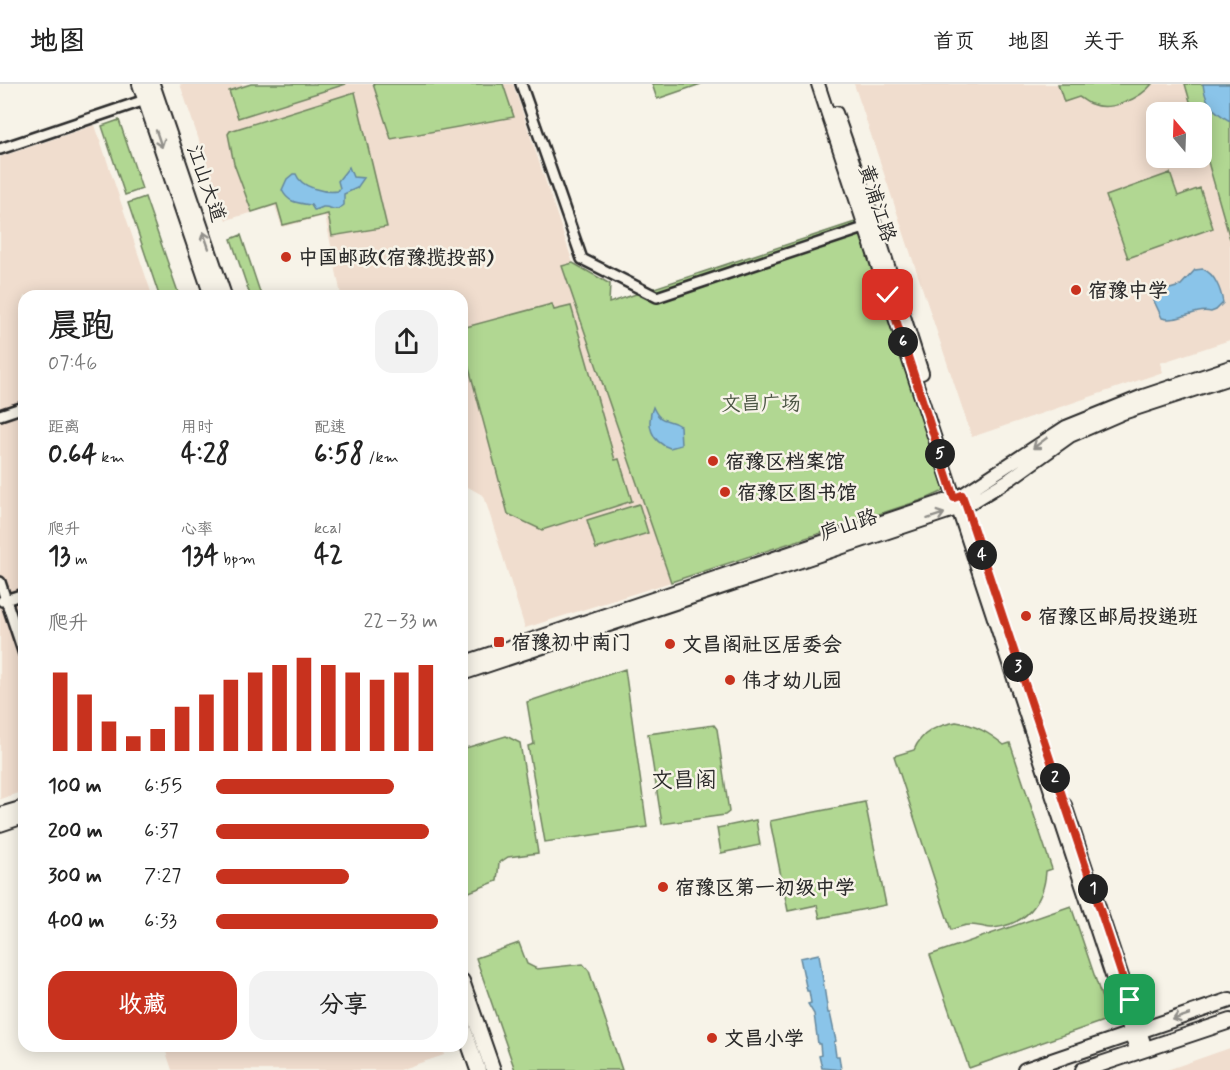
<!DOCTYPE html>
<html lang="zh">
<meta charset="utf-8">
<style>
:root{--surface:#fff;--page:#f2f2f2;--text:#222;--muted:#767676;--line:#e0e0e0;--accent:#c8321e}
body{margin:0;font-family:Mynerve,"LXGW WenKai TC",sans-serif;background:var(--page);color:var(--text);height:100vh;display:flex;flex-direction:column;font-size:22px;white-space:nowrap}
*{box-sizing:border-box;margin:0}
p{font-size:20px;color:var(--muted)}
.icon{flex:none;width:33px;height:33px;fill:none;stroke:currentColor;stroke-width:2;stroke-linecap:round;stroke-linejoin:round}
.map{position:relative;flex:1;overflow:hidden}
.panel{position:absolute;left:18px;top:206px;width:450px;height:762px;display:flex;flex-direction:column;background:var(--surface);border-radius:18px;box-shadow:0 3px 15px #0003}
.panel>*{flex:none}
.needle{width:39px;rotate:341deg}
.buttons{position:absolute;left:1146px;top:18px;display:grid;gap:12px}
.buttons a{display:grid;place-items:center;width:66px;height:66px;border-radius:12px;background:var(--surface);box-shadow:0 3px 15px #0003;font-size:30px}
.pin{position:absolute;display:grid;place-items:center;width:51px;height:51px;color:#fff;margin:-26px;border-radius:12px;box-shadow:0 3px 9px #0006}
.km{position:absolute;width:30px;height:30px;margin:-15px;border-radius:50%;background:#222;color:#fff;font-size:16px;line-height:30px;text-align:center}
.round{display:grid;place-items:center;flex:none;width:63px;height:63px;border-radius:18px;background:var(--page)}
.summary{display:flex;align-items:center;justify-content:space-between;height:102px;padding:0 30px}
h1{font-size:33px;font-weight:700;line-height:45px}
.stats{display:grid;grid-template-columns:repeat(3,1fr);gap:9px;height:102px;padding:6px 30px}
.stats div{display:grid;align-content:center}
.stats b{font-size:26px;font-weight:700}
.stats small{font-size:16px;font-weight:400}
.stats p{font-size:16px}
.chart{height:168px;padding:12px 30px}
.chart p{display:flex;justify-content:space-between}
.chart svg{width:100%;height:108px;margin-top:6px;stroke:var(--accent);stroke-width:6}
.action{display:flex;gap:12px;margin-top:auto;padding:12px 30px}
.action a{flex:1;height:69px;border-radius:18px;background:var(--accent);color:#fff;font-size:24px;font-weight:700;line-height:69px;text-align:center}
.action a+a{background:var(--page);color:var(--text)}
ul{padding:0 30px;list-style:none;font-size:20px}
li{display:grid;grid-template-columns:96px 72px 1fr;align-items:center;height:45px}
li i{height:15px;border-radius:8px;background:var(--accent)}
header{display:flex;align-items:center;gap:36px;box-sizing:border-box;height:84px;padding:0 30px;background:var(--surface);border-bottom:2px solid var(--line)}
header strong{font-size:28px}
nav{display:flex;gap:33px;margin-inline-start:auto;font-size:21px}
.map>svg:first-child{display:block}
</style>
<header>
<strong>地图</strong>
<nav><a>首页</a><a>地图</a><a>关于</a><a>联系</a></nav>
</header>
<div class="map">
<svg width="1230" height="986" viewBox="0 0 1230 986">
<rect width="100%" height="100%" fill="#f7f3e8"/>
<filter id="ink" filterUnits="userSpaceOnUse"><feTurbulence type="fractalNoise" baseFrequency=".0167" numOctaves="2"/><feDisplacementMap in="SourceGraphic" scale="12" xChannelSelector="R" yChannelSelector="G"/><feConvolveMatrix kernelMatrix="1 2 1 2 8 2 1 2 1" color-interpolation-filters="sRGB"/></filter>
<g filter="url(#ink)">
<!-- built -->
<path fill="#f0ddce" d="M180,0H513L573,179L562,182L671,498L525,544L484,412L468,403L462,405V212L341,211L325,132L282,143L275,122L226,136Z
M854,0H1185L1193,28H1156V74H1202V57L1230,155V256L1160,279L1163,288L972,353Z
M95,41L152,211L24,212V707L0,715V73Z
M164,962H441L444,971L399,986H172Z
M1230,964V986H1167Z"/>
<!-- green -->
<path fill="#b1d792" stroke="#6e815e" stroke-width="1.5" d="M251,0H346L238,34L229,7Z
M373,0H503L514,33L391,55Z
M652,0H701L657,15Z
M1058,0H1152C1140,15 1110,28 1091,20C1087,19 1083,15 1079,13L1064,18Z
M1185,0H1230V155L1202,57V28H1193Z
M355,8L387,143L332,152L328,130L283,141L277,120L252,128L234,80L228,50L230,47Z
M119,36L142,105L125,111L102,42Z
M1170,89L1178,112L1200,104L1213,144L1128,174L1106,112Z
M145,113L179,211H159L128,119Z
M858,137L946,406L928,414L671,498L562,182L573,179L610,200L609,219Z
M241,151L261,211H250L231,155Z
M552,220L554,226L571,222L615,376L619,375L632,417L542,446L508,430L462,258V244Z
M639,420L648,449L596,465L587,436Z
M625,585L647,743L545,758L528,662L534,660L527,618Z
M956,638C976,641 989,649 1004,661L1010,659L1052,785L1046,787C1044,819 1025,841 993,844C985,844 977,840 969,841C963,841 956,844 951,846L894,672L914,666C922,647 937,642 956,638Z
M714,641L717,645L729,728L725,731L662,740L648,650Z
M506,652L520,659L538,769L508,773L499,779L497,797L462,811V665Z
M865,718L886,821L820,834L817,821L788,827L770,737Z
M756,736L760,761L721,769L717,744Z
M1071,822L1109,935L969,984L930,871Z
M519,859L527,880L537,885L583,880L589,887L622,986H515L476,874Z"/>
<!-- water -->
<path fill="#8ac4e9" stroke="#64879d" stroke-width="1.5" d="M1203,0H1230V37C1214,28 1205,19 1203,0Z
M349,83L353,93L364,94L357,104L344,110V121C333,130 332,122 323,123C320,124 317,126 314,126L311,121C298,119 288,119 282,106L287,95L293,90H296C301,104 325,109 338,107L340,104L338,97Z
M1203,185C1215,190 1221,206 1223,219L1216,226L1211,228C1194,224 1178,239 1162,234L1154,217L1156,209L1180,202L1195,186Z
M653,323C661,341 667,333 680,342L681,361L670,364C651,358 646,340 653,323Z
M819,870L828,929H830L836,957L834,958L836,972H839L841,986L822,984L819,972L821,971L820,960H818L814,930L808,920L811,919L809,907H807L800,874Z"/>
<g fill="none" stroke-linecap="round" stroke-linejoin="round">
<defs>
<path id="minor" d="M521,0L582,175L657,213L870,142
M0,65L148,15
M0,331L24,323
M0,498L24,570
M2,517L24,510"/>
<path id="tertiary" d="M818,0L1137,968
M836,29L875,141L922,289
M462,579L962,411L1066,343L1143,312L1230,283
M462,590L966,422L1010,395L1070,352L1123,329L1230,294
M1065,721L1146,965
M0,730L24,723
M0,741L24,733"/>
<path id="secondary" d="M140,0L212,212
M152,0L224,212
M462,897L493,986
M462,940L478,986
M1025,986L1230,916
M1083,986L1230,937"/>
</defs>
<!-- minor casing -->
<use href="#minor" stroke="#2b2b2b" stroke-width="14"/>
<!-- tertiary casing -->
<use href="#tertiary" stroke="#2b2b2b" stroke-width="16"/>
<!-- secondary casing -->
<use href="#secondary" stroke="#2b2b2b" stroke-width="18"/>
<!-- minor -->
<use href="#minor" stroke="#f7f3e8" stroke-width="9"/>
<!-- tertiary -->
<use href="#tertiary" stroke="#f7f3e8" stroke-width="12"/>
<!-- secondary -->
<use href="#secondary" stroke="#f7f3e8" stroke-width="14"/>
</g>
<!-- one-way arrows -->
<defs><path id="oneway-shaft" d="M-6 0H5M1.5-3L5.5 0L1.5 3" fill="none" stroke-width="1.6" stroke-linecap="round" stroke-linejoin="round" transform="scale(1.5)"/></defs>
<g stroke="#918f8a">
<use href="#oneway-shaft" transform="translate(159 55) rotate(71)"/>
<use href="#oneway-shaft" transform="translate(206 156) rotate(-109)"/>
<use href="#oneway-shaft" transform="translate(1040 359) rotate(143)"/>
<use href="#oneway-shaft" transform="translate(936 432) rotate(-18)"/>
<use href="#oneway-shaft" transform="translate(1181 933) rotate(161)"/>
</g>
</g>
<g fill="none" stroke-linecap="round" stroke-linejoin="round" filter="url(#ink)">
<defs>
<path id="route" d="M888,211L954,414L962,411L966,422L1130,916"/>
</defs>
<!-- route casing -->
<use href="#route" stroke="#fff" stroke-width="12"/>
<!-- route -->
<use href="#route" stroke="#c8321e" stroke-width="8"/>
</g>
<!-- markers -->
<g fill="#c8321e" stroke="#f7f3e8" stroke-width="2">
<circle cx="286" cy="173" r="6"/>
<circle cx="1076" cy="206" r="6"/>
<circle cx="713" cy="377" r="6"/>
<circle cx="725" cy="408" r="6"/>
<circle cx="1026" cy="532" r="6"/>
<rect x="493" y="552" width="12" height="12" rx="3"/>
<circle cx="670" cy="560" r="6"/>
<circle cx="730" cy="596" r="6"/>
<circle cx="663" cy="803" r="6"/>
<circle cx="712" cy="954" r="6"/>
</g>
<g text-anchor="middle" stroke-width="5" stroke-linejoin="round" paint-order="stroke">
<!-- street labels -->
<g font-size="20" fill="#2b2b2b" stroke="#f7f3e8">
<text transform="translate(207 99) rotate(71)" y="7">江山大道</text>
<text transform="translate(878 119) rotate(72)" y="7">黄浦江路</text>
<text transform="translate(848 440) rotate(-18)" y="7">庐山路</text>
</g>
<!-- poi labels -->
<g font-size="20" font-weight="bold" fill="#2b2b2b" stroke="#f7f3e8" text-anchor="start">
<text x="298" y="180">中国邮政(宿豫揽投部)</text>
<text x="1088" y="213">宿豫中学</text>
<text x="725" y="384">宿豫区档案馆</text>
<text x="737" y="415">宿豫区图书馆</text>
<text x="1038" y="539">宿豫区邮局投递班</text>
<text x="511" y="565">宿豫初中南门</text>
<text x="682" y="567">文昌阁社区居委会</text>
<text x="742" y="603">伟才幼儿园</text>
<text x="675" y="810">宿豫区第一初级中学</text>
<text x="724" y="961">文昌小学</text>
</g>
<!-- park labels -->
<g font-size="20" fill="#4c5645" stroke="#f7f3e8">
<text x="761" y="326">文昌广场</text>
</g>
<!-- quarter labels -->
<g font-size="22" fill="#2b2b2b" stroke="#f7f3e8">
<text x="684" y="703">文昌阁</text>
</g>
</g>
</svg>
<div class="buttons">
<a><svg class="needle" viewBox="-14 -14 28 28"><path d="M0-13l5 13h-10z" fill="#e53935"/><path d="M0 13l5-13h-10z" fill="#767676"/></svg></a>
</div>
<div class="pin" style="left:1130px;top:916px;background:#1e9e55"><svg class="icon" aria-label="arrive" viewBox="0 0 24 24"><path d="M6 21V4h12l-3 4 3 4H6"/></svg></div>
<div class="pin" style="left:888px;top:211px;background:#d93025"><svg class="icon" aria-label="check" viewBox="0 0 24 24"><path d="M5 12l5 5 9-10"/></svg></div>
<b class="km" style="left:1093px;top:805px">1</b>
<b class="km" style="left:1055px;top:694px">2</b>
<b class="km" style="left:1018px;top:583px">3</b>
<b class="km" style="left:982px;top:471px">4</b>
<b class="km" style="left:940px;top:370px">5</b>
<b class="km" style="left:903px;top:258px">6</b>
<section class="panel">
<div class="summary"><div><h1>晨跑</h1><p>07:46</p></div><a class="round"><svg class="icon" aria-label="share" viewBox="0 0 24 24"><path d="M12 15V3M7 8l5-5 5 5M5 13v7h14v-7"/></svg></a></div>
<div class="stats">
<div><p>距离</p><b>0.64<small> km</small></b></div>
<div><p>用时</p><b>4:28</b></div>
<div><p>配速</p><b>6:58<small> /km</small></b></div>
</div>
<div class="stats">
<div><p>爬升</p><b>13<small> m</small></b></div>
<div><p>心率</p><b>134<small> bpm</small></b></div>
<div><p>kcal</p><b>42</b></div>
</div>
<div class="chart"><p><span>爬升</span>22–33 m</p>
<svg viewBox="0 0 160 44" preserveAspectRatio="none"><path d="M5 44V12M15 44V21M25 44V32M35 44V38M45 44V35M55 44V26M65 44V21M75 44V15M85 44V12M95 44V9M105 44V6M115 44V9M125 44V12M135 44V15M145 44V12M155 44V9"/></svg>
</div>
<ul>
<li><b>100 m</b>6:55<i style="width:80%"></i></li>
<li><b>200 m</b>6:37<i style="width:96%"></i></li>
<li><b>300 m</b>7:27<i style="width:60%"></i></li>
<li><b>400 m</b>6:33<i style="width:100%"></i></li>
</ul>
<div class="action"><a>收藏</a><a>分享</a></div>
</section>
</div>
